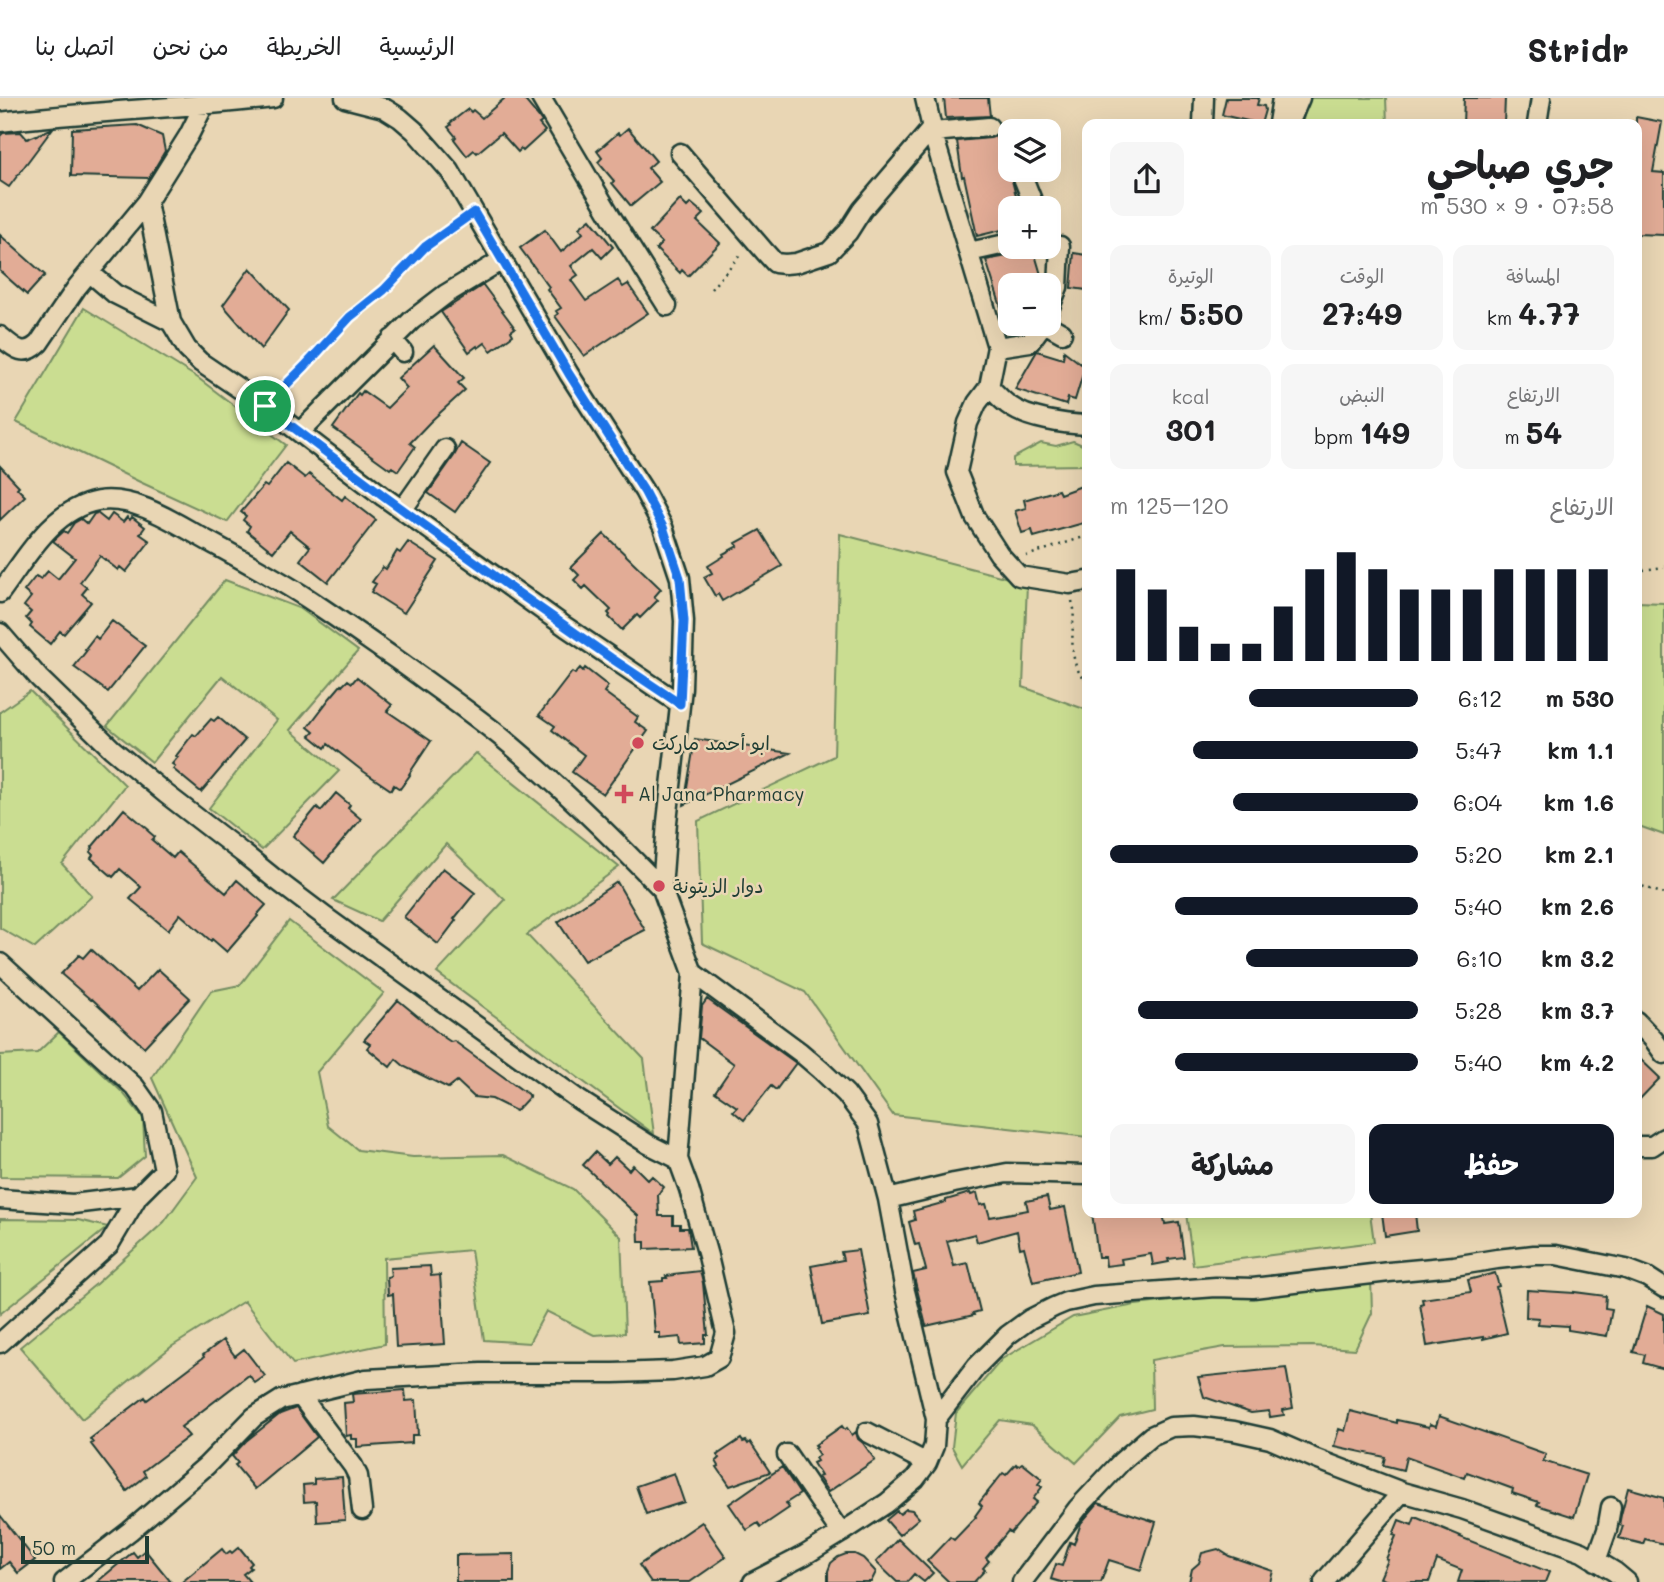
<!DOCTYPE html>
<html lang="ar">
<meta charset="utf-8">
<style>
:root{--surface:#fff;--page:#f6f6f6;--text:#202124;--muted:#757577;--line:#e0e0e0;--accent:#111827}
body{margin:0;font-family:Mali,"Playpen Sans Arabic",sans-serif;background:var(--page);color:var(--text);direction:rtl;height:100vh;display:flex;flex-direction:column;font-size:26px;white-space:nowrap}
*{box-sizing:border-box;margin:0}
p{font-size:23px;color:var(--muted)}
.icon{flex:none;width:38px;height:38px;fill:none;stroke:currentColor;stroke-width:2;stroke-linecap:round;stroke-linejoin:round}
.map{position:relative;flex:1;overflow:hidden;direction:ltr}
.sheet{position:absolute;left:1082px;top:21px;width:560px;height:1099px;display:flex;flex-direction:column;background:var(--surface);border-radius:14px;box-shadow:0 7px 28px #0002;direction:rtl}
.sheet>*{flex:none}
.tools{position:absolute;left:998px;top:21px;display:grid;gap:14px}
.tools a{display:grid;place-items:center;width:63px;height:63px;border-radius:14px;background:var(--surface);box-shadow:0 7px 28px #0002;font-size:35px}
.scale{position:absolute;left:21px;bottom:18px;width:128px;box-sizing:border-box;padding-left:7px;border:4px solid #1f3d34;border-top:0;font-size:19px;line-height:24px;white-space:nowrap;color:#1f3d34;-webkit-text-stroke:5px #e9d6b4;paint-order:stroke}
.pin{position:absolute;display:grid;place-items:center;width:60px;height:60px;color:#fff;margin:-30px;border:4px solid #fff;border-radius:50%;box-shadow:0 2px 7px #0007}
.round{display:grid;place-items:center;flex:none;width:74px;height:74px;border-radius:14px;background:var(--page)}
.head{display:flex;align-items:center;justify-content:space-between;height:119px;padding:0 28px}
h1{font-size:38px;font-weight:700;line-height:52px}
.stats{display:grid;grid-template-columns:repeat(3,1fr);gap:10px;height:119px;padding:7px 28px}
.stats div{display:grid;align-content:center;border-radius:14px;background:var(--page);text-align:center}
.stats b{font-size:30px;font-weight:700}
.stats small{font-size:19px;font-weight:400}
.stats p{font-size:19px}
.chart{height:196px;padding:14px 28px}
.chart p{display:flex;justify-content:space-between}
.chart svg{width:100%;height:126px;margin-top:7px;stroke:var(--accent);stroke-width:6}
.action{display:flex;gap:14px;margin-top:auto;padding:14px 28px}
.action a{flex:1;height:80px;border-radius:14px;background:var(--accent);color:#fff;font-size:28px;font-weight:700;line-height:80px;text-align:center}
.action a+a{background:var(--page);color:var(--text)}
ul{padding:0 28px;list-style:none;font-size:23px}
li{display:grid;grid-template-columns:112px 84px 1fr;align-items:center;height:52px}
li i{height:18px;border-radius:9px;background:var(--accent)}
header{display:flex;align-items:center;gap:42px;box-sizing:border-box;height:98px;padding:0 35px;background:var(--surface);border-bottom:2px solid var(--line)}
header strong{font-size:33px}
nav{display:flex;gap:38px;margin-inline-start:auto;font-size:24px}
.map>svg:first-child{display:block}
</style>
<header>
<strong>Stridr</strong>
<nav><a>الرئيسية</a><a>الخريطة</a><a>من نحن</a><a>اتصل بنا</a></nav>
</header>
<div class="map">
<svg width="1664" height="1484" viewBox="0 0 1664 1484">
<rect width="100%" height="100%" fill="#e9d6b4"/>
<filter id="ink" filterUnits="userSpaceOnUse"><feTurbulence type="fractalNoise" baseFrequency=".0143" numOctaves="2"/><feDisplacementMap in="SourceGraphic" scale="14" xChannelSelector="R" yChannelSelector="G"/><feConvolveMatrix kernelMatrix="1 2 1 2 8 2 1 2 1" color-interpolation-filters="sRGB"/></filter>
<g filter="url(#ink)">
<!-- green -->
<path fill="#cadd91" stroke="#748d62" stroke-width="2" d="M1308,0H1386L1387,26H1302Z
M84,210L198,280L286,347L227,424L140,384L16,324Z
M1073,343L1087,349V367L1013,368V360L1041,345L1056,348Z
M840,436L1027,485L1023,589L1087,612V1039L893,1017L805,894L702,845L698,723L834,658Z
M225,482L301,511L358,553L290,632L339,673L262,752L209,710L277,622L222,578L152,664L107,628Z
M1636,504L1664,505V737L1636,727Z
M30,593L125,687L62,766L92,798L35,850L0,830V614Z
M476,655L619,769L527,837L644,961L654,1036L437,875L505,802L446,746L379,823L333,802Z
M289,823L384,895L317,974L328,1028L358,1052L413,1059L503,1057L573,1091L621,1139L625,1235L594,1237L546,1213L529,1245L484,1242L471,1152L384,1160L385,1246L293,1266L244,1203L171,1249L82,1321L20,1249L96,1186L164,1124L197,1079L152,980L211,893L240,887Z
M59,934L123,995L143,1020L145,1058L118,1080L0,1079V957L37,955Z
M1186,1115H1370L1374,1144L1193,1167Z
M0,1121L78,1122L108,1129L0,1216Z
M1371,1181L1372,1215L1355,1251L1312,1248L1225,1249L1151,1262L1152,1311L1120,1319L1076,1365L1032,1327L1000,1322L962,1367L952,1349L956,1315L1002,1261L1073,1219L1135,1207Z"/>
<!-- building -->
<path fill="#e2ac96" stroke="#1f3d34" stroke-width="2" d="M505,0H523L538,18L542,24L539,26L545,33L523,53L521,51L518,54L501,35L477,55L474,52L467,58L454,41L456,39L448,29L451,27L450,25L468,11L471,14L473,12L482,20Z
M944,0H988L990,18L946,20Z
M1226,0H1259L1257,7L1264,8L1265,12L1261,26L1222,17Z
M1464,0H1505L1504,26H1463Z
M1636,19L1662,24L1653,74L1664,75V137L1636,136V99L1640,52H1636Z
M137,27L162,38L165,53L149,80L71,78L72,31Z
M53,30L9,89L0,83V38L3,35L21,34L27,41Z
M628,30L656,63L648,70L660,84L631,108L612,85L614,83L598,64L602,60L597,53L618,35L620,37Z
M996,38L997,43L1004,42L1009,80H1011L1013,86L1019,110H1010V130L977,138L964,78L962,79L957,43L990,40Z
M680,102L687,109L691,105L704,116L697,123L720,145L688,178L682,172L680,175L656,151L662,145L650,134Z
M590,121L613,149L602,160L593,150L571,168L578,177L571,182L586,203L618,182L623,189L628,186L648,215L584,258L555,218L558,216L556,213L561,210L547,191L549,189L520,150L545,132L561,154L583,135L579,130Z
M0,137L45,177L27,197L0,173Z
M1034,153L1044,187H1010V228H1007L986,162Z
M1074,155L1087,157V192L1071,190Z
M250,170L289,212L261,251L223,207Z
M483,187L515,230L511,233L513,237L491,253L485,245L478,250L477,248L469,254L441,214Z
M434,247L464,280L458,285L465,292L431,323L410,345L415,349L398,373L392,369L390,371L333,330L358,295L360,297L363,293L387,310L407,290L398,280Z
M1037,253L1063,261L1064,253L1085,269L1075,302L1068,300L1066,307L1015,291Z
M461,345L490,365L455,414L428,395L454,358Z
M286,365L305,380L309,376L342,402L345,398L376,422L328,484L300,462L310,449L290,433L273,454L247,433L250,428L243,422L246,418L241,414L264,387L267,389Z
M0,368L19,388L17,390L25,398L0,422Z
M1087,386V424L1034,439L1032,432L1022,435L1015,413L1026,410L1024,402L1058,392L1060,396Z
M97,415L107,423L112,416L123,424L127,419L130,422L132,419L145,429L140,436L150,443L126,474L120,469L118,472L100,458L80,484L87,490L82,496L91,504L64,536L60,533L50,546L30,529L32,526L26,520L31,514L24,508L31,499L24,493L36,478L41,481L48,473L58,481L75,460L53,443L64,433L67,435L74,425L81,421L87,426L94,416Z
M760,432L782,468L722,503L718,496L715,498L704,479L712,475L708,468L724,458L723,456L738,448L736,445Z
M604,436L661,491L654,499L658,502L640,520L637,517L622,532L609,519L610,517L608,515L611,512L586,488L583,491L574,482L579,477L571,469Z
M408,444L438,463L404,515L371,494L376,486L372,484L383,469L386,471L397,453L400,455Z
M112,523L145,548L108,594L74,569L87,552L85,551L95,538L98,541Z
M580,570L583,573L585,570L608,588L604,594L638,619L635,624L648,633L603,696L572,674L584,657L552,632L555,628L539,617L572,574L575,576Z
M357,579L392,607L387,613L431,643L409,676L410,677L400,691L394,687L391,692L360,671L328,646L325,650L310,638L314,634L308,629L330,600L341,587L342,588L348,582L352,585Z
M218,619L245,642L201,694L173,671L175,668L172,666L178,659L176,658L193,636L196,638L211,621L214,623Z
M695,641L790,655L684,707Z
M336,695L350,707L348,710L361,721L324,765L293,738L317,709L321,713Z
M124,711L149,732L148,733L155,739L152,742L173,760L178,754L226,795L237,782L266,807L257,817L258,818L227,854L212,841L211,843L180,816L168,832L130,801L141,789L120,771L113,779L91,760L93,757L90,754L93,750L92,749Z
M443,770L475,795L454,821L456,822L438,846L404,819Z
M617,784L645,832L584,863L558,824Z
M91,851L137,893L158,871L190,900L144,949L92,901L91,902L61,876L79,857L83,860Z
M707,901L796,965L776,992L771,988L744,1022L733,1013L737,1009L715,994L734,966L699,940L702,908Z
M398,902L442,938L451,944L454,943L530,998L516,1013L492,1001L474,999L457,983L448,990L405,969L396,961L390,969L367,950L370,946L364,942Z
M1636,957L1660,980L1636,1005Z
M595,1054L608,1066L615,1059L629,1072L633,1067L648,1082L652,1078L664,1089L658,1097L659,1118H673V1126H680V1130H688L691,1149L645,1151V1144H639L638,1118L583,1067Z
M970,1095L971,1097L977,1095L980,1107L986,1106L990,1119L1028,1112L1026,1103L1047,1099L1050,1112L1065,1109L1078,1174L1033,1184L1024,1149L1020,1150L1017,1133L977,1144L975,1136L947,1143L954,1168L968,1165L980,1213L973,1215L974,1217L926,1228L913,1175L926,1172L919,1146L915,1147L909,1124L915,1122L913,1113L946,1104V1102Z
M1092,1115H1163L1165,1126L1179,1124L1184,1159L1168,1161L1169,1164L1153,1167L1151,1156L1121,1161L1122,1166L1106,1168L1105,1159H1098Z
M1382,1115H1415L1417,1133L1385,1138Z
M858,1152L870,1218L822,1226L811,1168L843,1162L841,1154Z
M430,1168L431,1178L440,1177L445,1246L396,1249L393,1196L388,1197L387,1179L391,1178L390,1170Z
M700,1173L703,1185L708,1237H705V1245L681,1247L680,1239L660,1241V1235H655L650,1184L663,1183V1180H667L666,1178L674,1177V1176Z
M1495,1175L1499,1188L1496,1189L1507,1235L1483,1241V1239L1427,1248L1420,1206L1423,1205L1422,1201L1471,1194L1468,1182Z
M1527,1192L1574,1195V1194L1606,1198L1605,1210L1612,1211L1607,1238L1568,1232V1228L1538,1226L1539,1220L1526,1219Z
M1647,1208L1664,1216V1271L1643,1265L1645,1257L1633,1254Z
M223,1242L235,1258L244,1251L265,1278L255,1285L249,1277L181,1329L189,1338L143,1373L146,1378L127,1393L91,1346L93,1345L90,1341L145,1299L147,1302L204,1259L203,1257Z
M1286,1270L1293,1310L1283,1312L1284,1317L1270,1319L1269,1313L1251,1315L1204,1299L1198,1279Z
M405,1292L406,1303L416,1302L418,1337H412V1345L357,1349V1341H351V1337L346,1338L344,1305L353,1304L352,1296Z
M296,1310L317,1339L255,1391L235,1367L238,1365L232,1358L246,1343L280,1316Z
M1350,1313L1397,1325V1322L1429,1329L1430,1326L1436,1328L1439,1318L1546,1356L1543,1363L1587,1377L1574,1419L1537,1407L1539,1404L1512,1395L1513,1391L1467,1374L1465,1380L1406,1359L1403,1372L1383,1367L1385,1359L1334,1348L1339,1331L1345,1333Z
M842,1328L845,1332L847,1330L852,1337L856,1334L858,1341L863,1345L875,1362L828,1394L818,1379L821,1378L813,1365L817,1363L815,1360L819,1357L815,1351L817,1349L815,1347Z
M741,1341L743,1344L746,1343L748,1346L750,1344L770,1374L730,1388L717,1369L719,1368L716,1363L719,1360L717,1357Z
M1022,1365L1042,1381L1038,1386L1042,1389L1033,1401L1037,1404L1011,1435L1008,1433L986,1460L989,1463L983,1470L985,1472L974,1484H949L927,1463L950,1439L954,1442L976,1419L975,1418L982,1408L979,1405L1003,1375L1006,1377L1016,1366L1018,1368Z
M782,1369L800,1396L786,1405L789,1410L761,1429L758,1425L747,1432L729,1406Z
M674,1375L684,1404L646,1416L636,1388Z
M342,1379L345,1422L317,1424L316,1403L304,1404L303,1387L314,1386V1381Z
M1628,1390L1664,1400V1446L1645,1441L1643,1446L1619,1440L1623,1428L1619,1427L1621,1417Z
M1098,1405L1156,1424L1141,1472L1109,1462L1101,1484H1061L1051,1481L1056,1466L1062,1468L1070,1444L1074,1446L1081,1425Z
M906,1411L912,1412L919,1420L899,1437L886,1422L897,1413L900,1416Z
M0,1417L35,1462L18,1475L9,1464L0,1471Z
M1415,1419L1461,1438L1460,1439L1549,1474L1545,1484H1458L1462,1472L1437,1462L1429,1484H1390L1380,1480L1388,1462L1386,1461L1396,1438L1393,1437L1399,1422L1412,1427Z
M702,1424L726,1459L690,1484H651L639,1467Z
M898,1441L933,1475L924,1484L914,1476L907,1484H897L876,1464Z
M239,1449L252,1465L249,1468L251,1470L243,1476L250,1484H182L222,1451L226,1456L230,1453L232,1455Z
M1218,1451L1229,1458L1273,1473L1270,1484H1189L1192,1471L1199,1465L1202,1455Z
M145,1452L171,1484H97L133,1454L137,1459Z
M514,1456V1484H456V1457Z
M846,1456H855L863,1460L876,1474L871,1484H828V1473L831,1465L838,1459Z"/>
<g fill="none" stroke-linecap="round" stroke-linejoin="round">
<defs>
<path id="street" d="M345,0L384,10L400,20L415,33L450,73L569,276L644,393L663,429L680,480L684,523L682,590L667,724L662,791L693,875L678,1061
M541,0L612,120L667,208
M925,0L935,43L997,249L989,289L977,305L968,325L957,374L975,419L999,456L1019,478L1070,486L1087,483
M1282,0L1278,25L1283,26
M204,7L189,37L147,104L171,224L187,251L200,264L265,308L384,399L566,529L680,606
M0,24C91,13 182,10 273,0
M1203,26L1204,0
M1289,26L1300,0
M1537,26L1541,0
M933,34L989,29
M680,55L765,154L775,165L785,166L796,165L829,154L848,134L862,112L932,30
M1020,72L1035,110
M969,154L1010,145
M89,174L115,196L171,224
M1048,214L1058,189L1060,148
M1046,226L1062,235
M0,238C14,250 24,260 39,245L77,189L147,104
M392,241L403,254
M997,249L1030,244L1043,226
M989,289C996,295 1002,303 1010,308C1027,321 1065,326 1087,327
M300,334L412,222L446,196L502,162
M403,411L445,351
M0,495C26,460 52,411 98,403C137,397 178,427 210,444C243,462 276,480 307,500C339,521 371,544 403,566C436,590 469,613 500,638C557,685 611,738 662,791
M0,535L39,580L112,651L166,696L244,756L275,781L324,818L579,1002L648,1046L678,1061L689,1091L708,1158L726,1235L719,1260L705,1268L673,1273L614,1275H481L366,1281L281,1302L254,1319L206,1368L130,1433L64,1484
M0,865L135,989L152,1013L164,1072L138,1098L109,1147L0,1245
M693,875L800,954L821,972L846,996L868,1026L888,1101L905,1193L936,1321L934,1348L927,1365L915,1381L887,1405L841,1435L805,1457L753,1484
M1636,923L1654,942L1664,956
M1636,1048H1652L1664,1040
M0,1101L73,1106L138,1098
M888,1101L954,1085L1007,1075L1087,1077
M300,1297L353,1368L358,1378L362,1412
M936,1321L977,1268L1008,1237L1030,1221L1054,1209L1066,1204L1094,1198L1216,1189L1253,1190L1389,1174L1454,1168L1497,1161L1534,1157H1556L1626,1171L1647,1179L1664,1190
M867,1334L927,1365
M787,1356L841,1435
M1596,1463L1607,1432L1611,1409
M1022,1484L1078,1410L1122,1363L1151,1338L1171,1329L1194,1328L1234,1333L1270,1341L1316,1361L1402,1394L1462,1411L1582,1454L1615,1474L1627,1484
M1324,1484L1402,1394"/>
</defs>
<!-- street casing -->
<use href="#street" stroke="#1f3d34" stroke-width="23"/>
<!-- path -->
<path stroke="#1f3d34" stroke-width="2.5" stroke-dasharray="2 5" stroke-linecap="butt" d="M711,191L742,155
M277,296L305,268L350,219L384,192L425,149L460,123
M1026,458L1087,438
M1636,473L1664,469
M1072,503L1074,511C1073,533 1067,568 1087,583
M1636,786L1664,796"/>
<!-- street -->
<use href="#street" stroke="#e9d6b4" stroke-width="18"/>
</g>
</g>
<g fill="none" stroke-linecap="round" stroke-linejoin="round" filter="url(#ink)">
<defs>
<path id="route" d="M474,114L569,276L644,393L663,429L680,480L684,523L680,606L611,560L514,492L384,398L265,308L305,268L350,219L384,192L425,149Z"/>
</defs>
<!-- route casing -->
<use href="#route" stroke="#fff" stroke-width="14"/>
<!-- route -->
<use href="#route" stroke="#1a73e8" stroke-width="9"/>
</g>
<!-- markers -->
<g fill="#d1495b" stroke="#e9d6b4" stroke-width="2.5">
<circle cx="638" cy="645" r="7"/>
<path d="M620.5 685.5h7v7h7v7h-7v7h-7v-7h-7v-7h7z"/>
<circle cx="659" cy="788" r="7"/>
</g>
<g text-anchor="middle" stroke-width="5" stroke-linejoin="round" paint-order="stroke">
<!-- poi labels -->
<g font-size="19" fill="#1f3d34" stroke="#e9d6b4" text-anchor="start">
<text x="652" y="652">ابو أحمد ماركت</text>
<text x="638" y="703">Al Jana Pharmacy</text>
<text x="673" y="795">دوار الزيتونة</text>
</g>
</g>
</svg>
<div class="tools">
<a><svg class="icon" aria-label="layers" viewBox="0 0 24 24"><path d="M12 4l9 5-9 5-9-5zM3 14l9 5 9-5"/></svg></a>
<a>+</a>
<a>−</a>
</div>
<div class="scale">50 m</div>
<div class="pin" style="left:265px;top:308px;background:#1e9e55"><svg class="icon" aria-label="arrive" viewBox="0 0 24 24"><path d="M6 21V4h12l-3 4 3 4H6"/></svg></div>
<section class="sheet">
<div class="head"><div><h1>جري صباحي</h1><p>07:58 · 9 × 530 m</p></div><a class="round"><svg class="icon" aria-label="share" viewBox="0 0 24 24"><path d="M12 15V3M7 8l5-5 5 5M5 13v7h14v-7"/></svg></a></div>
<div class="stats">
<div><p>المسافة</p><b>4.77<small> km</small></b></div>
<div><p>الوقت</p><b>27:49</b></div>
<div><p>الوتيرة</p><b>5:50<small> /km</small></b></div>
</div>
<div class="stats">
<div><p>الارتفاع</p><b>54<small> m</small></b></div>
<div><p>النبض</p><b>149<small> bpm</small></b></div>
<div><p>kcal</p><b>301</b></div>
</div>
<div class="chart"><p><span>الارتفاع</span>120–125 m</p>
<svg viewBox="0 0 160 44" preserveAspectRatio="none"><path d="M5 44V12M15 44V19M25 44V32M35 44V38M45 44V38M55 44V25M65 44V12M75 44V6M85 44V12M95 44V19M105 44V19M115 44V19M125 44V12M135 44V12M145 44V12M155 44V12"/></svg>
</div>
<ul>
<li><b>530 m</b>6:12<i style="width:55%"></i></li>
<li><b>1.1 km</b>5:47<i style="width:73%"></i></li>
<li><b>1.6 km</b>6:04<i style="width:60%"></i></li>
<li><b>2.1 km</b>5:20<i style="width:100%"></i></li>
<li><b>2.6 km</b>5:40<i style="width:79%"></i></li>
<li><b>3.2 km</b>6:10<i style="width:56%"></i></li>
<li><b>3.7 km</b>5:28<i style="width:91%"></i></li>
<li><b>4.2 km</b>5:40<i style="width:79%"></i></li>
</ul>
<div class="action"><a>حفظ</a><a>مشاركة</a></div>
</section>
</div>
